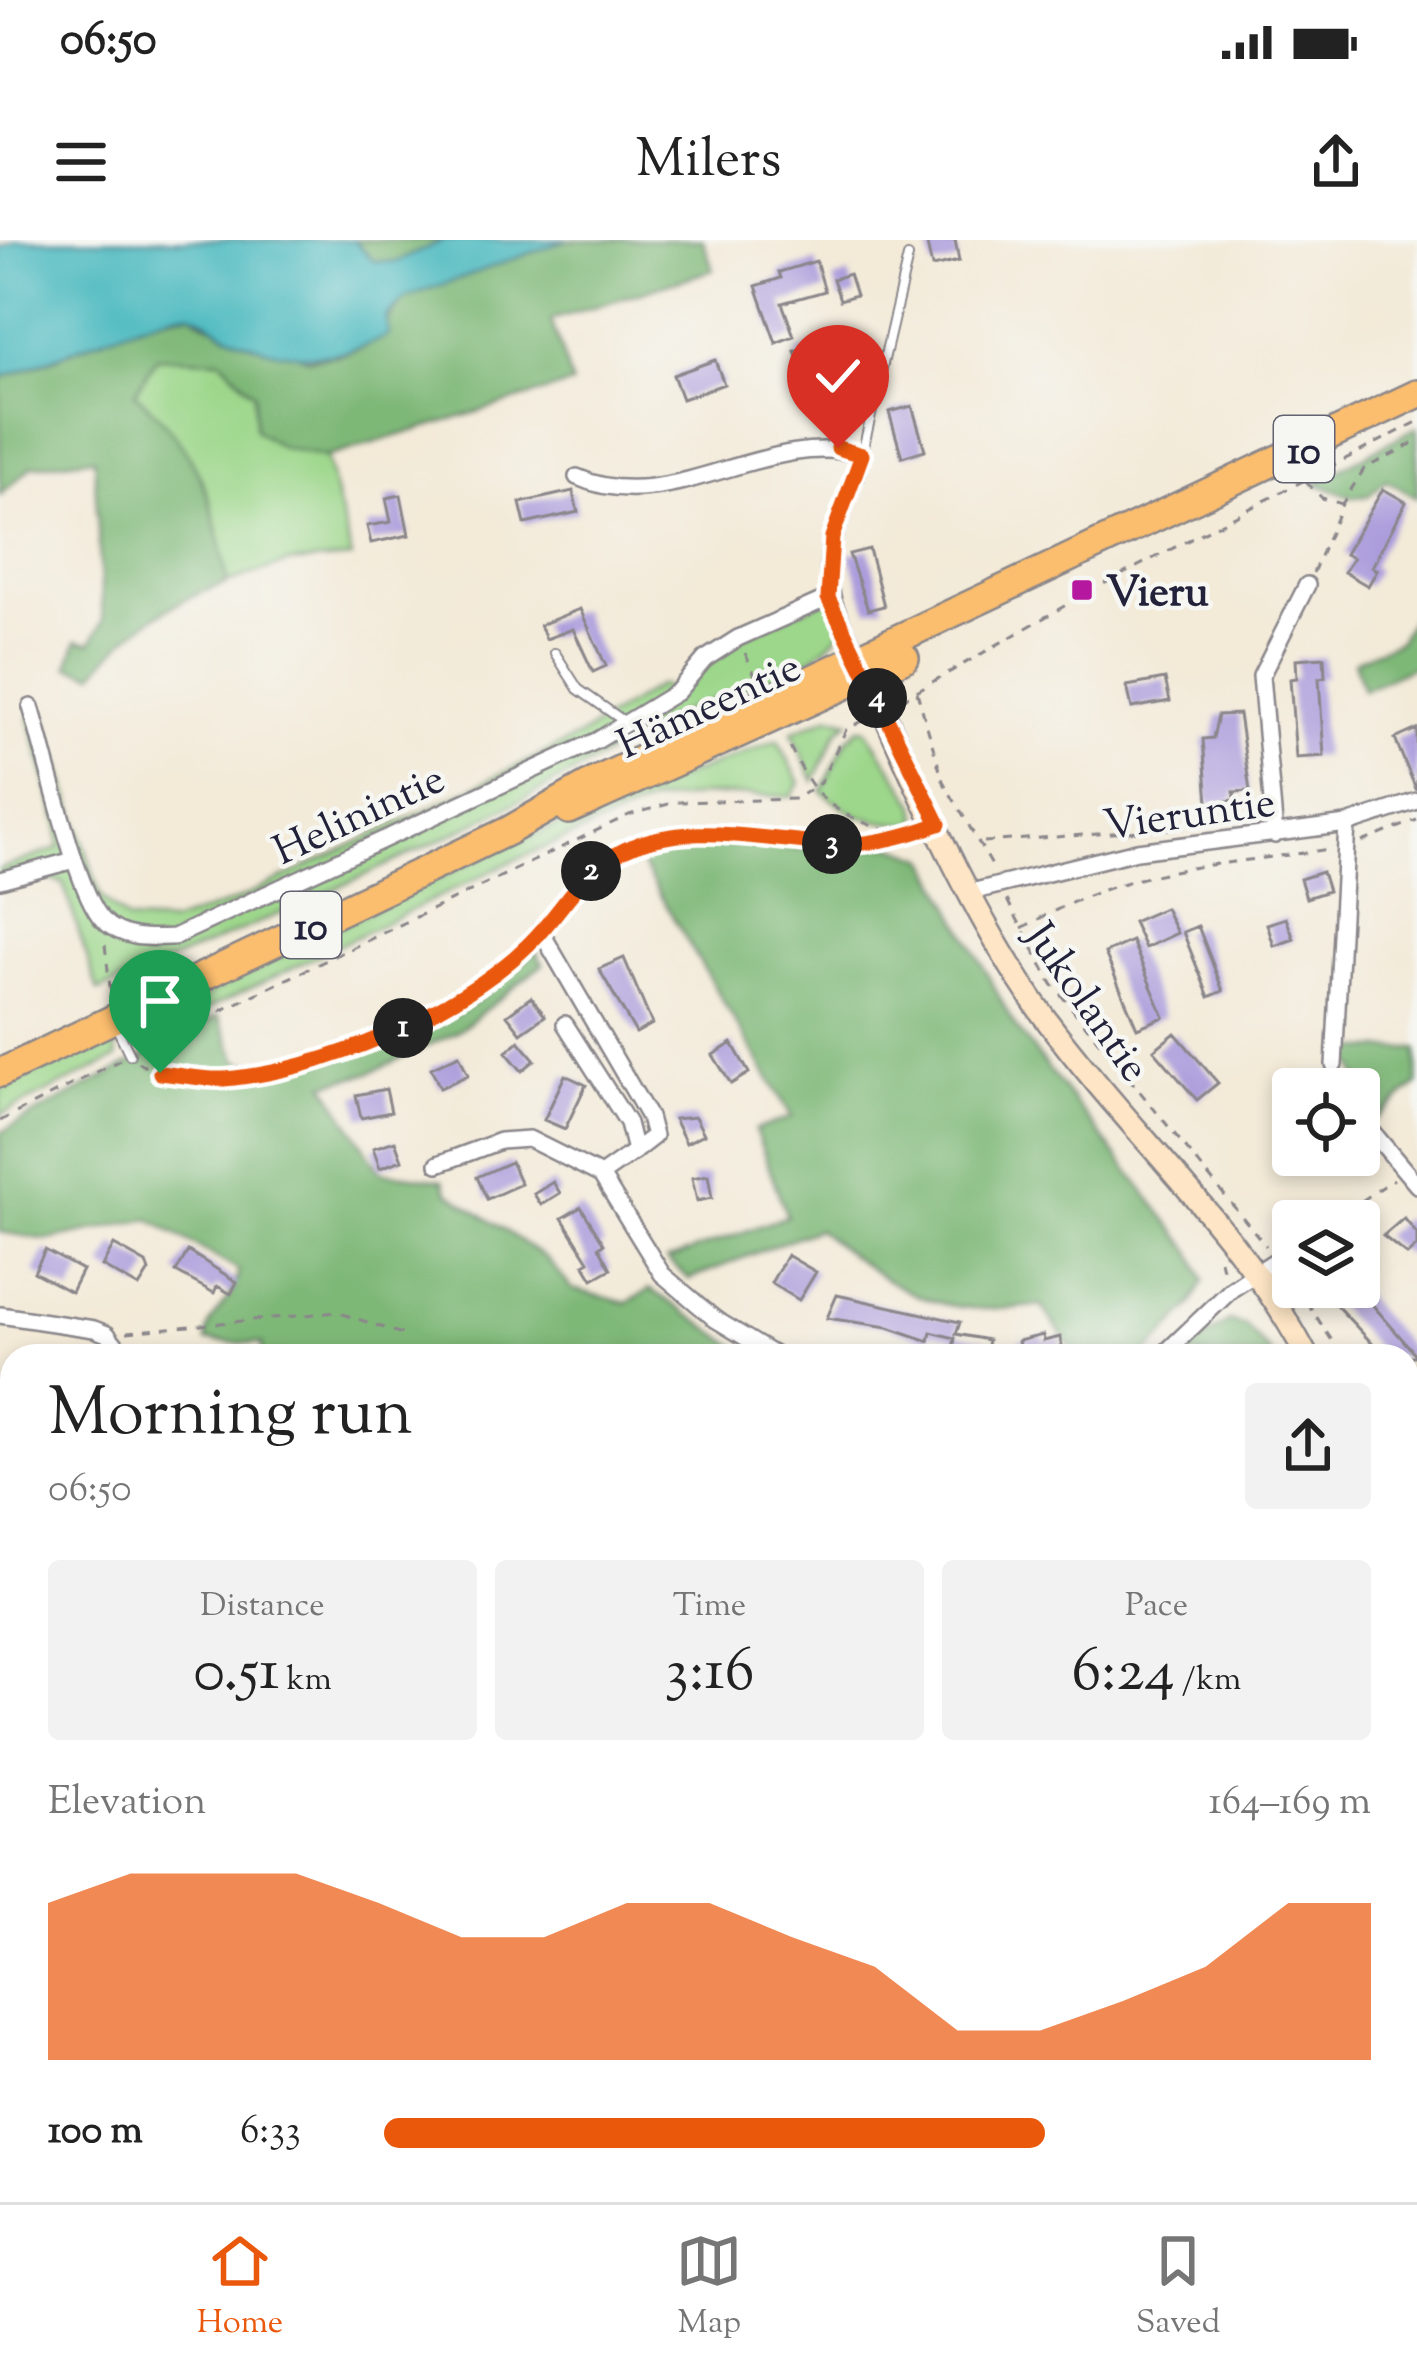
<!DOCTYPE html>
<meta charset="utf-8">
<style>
:root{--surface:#fff;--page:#f2f2f2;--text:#222;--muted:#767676;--line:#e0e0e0;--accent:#ea580c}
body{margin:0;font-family:"Sorts Mill Goudy",serif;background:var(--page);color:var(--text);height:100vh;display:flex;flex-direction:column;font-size:45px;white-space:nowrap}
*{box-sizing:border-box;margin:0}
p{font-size:39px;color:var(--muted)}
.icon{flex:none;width:66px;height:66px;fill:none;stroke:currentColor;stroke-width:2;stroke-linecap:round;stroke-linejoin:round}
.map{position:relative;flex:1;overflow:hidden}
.sheet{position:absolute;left:0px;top:1104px;width:1419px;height:858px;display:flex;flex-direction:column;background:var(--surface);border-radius:36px 36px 0 0;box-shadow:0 6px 18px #0003}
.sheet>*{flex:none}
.fabs{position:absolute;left:1272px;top:828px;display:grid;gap:24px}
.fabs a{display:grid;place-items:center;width:108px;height:108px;border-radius:12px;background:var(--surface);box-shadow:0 6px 18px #0003;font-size:60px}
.pin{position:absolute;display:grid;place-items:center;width:102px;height:102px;color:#fff;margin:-123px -51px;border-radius:50% 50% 50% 0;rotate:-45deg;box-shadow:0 0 12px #0007}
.pin .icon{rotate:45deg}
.km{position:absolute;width:60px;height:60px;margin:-30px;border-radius:50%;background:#222;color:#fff;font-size:33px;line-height:60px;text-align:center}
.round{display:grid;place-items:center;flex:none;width:126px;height:126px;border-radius:12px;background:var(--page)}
.head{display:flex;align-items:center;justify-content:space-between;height:204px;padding:0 48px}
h1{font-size:66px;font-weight:600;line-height:90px}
.stats{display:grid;grid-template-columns:repeat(3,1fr);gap:18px;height:204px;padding:12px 48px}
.stats div{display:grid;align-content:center;border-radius:12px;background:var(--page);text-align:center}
.stats b{font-size:60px;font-weight:600}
.stats small{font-size:33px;font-weight:400}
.stats p{font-size:33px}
.chart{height:336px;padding:24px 48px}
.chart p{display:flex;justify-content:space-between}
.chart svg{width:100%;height:216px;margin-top:12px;fill:var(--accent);opacity:.7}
ul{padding:0 48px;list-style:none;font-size:39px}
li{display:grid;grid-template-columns:192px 144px 1fr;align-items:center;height:90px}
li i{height:30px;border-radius:15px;background:var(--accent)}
.status{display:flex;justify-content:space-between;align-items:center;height:84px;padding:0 60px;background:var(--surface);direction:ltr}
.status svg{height:33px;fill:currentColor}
header{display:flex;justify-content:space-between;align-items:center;height:156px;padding:0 48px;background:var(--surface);font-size:54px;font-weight:600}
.tab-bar{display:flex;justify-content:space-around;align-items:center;height:168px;border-top:3px solid var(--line);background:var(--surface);font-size:33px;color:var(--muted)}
.tab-bar a{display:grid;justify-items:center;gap:6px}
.tab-bar .active{color:var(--accent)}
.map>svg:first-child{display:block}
</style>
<div class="status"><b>06:50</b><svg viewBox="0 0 49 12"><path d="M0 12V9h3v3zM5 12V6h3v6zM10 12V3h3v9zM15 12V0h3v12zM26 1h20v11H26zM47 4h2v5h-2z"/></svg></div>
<header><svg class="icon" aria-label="menu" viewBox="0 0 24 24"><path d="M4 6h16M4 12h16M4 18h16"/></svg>Milers<svg class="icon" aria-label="share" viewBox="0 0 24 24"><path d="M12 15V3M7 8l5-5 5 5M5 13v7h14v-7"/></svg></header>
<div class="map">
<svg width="1417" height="1962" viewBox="0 0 1417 1962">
<rect width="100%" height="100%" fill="#f6f6f2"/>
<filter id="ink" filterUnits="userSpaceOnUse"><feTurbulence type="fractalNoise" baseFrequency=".00833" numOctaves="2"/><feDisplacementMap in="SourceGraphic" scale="24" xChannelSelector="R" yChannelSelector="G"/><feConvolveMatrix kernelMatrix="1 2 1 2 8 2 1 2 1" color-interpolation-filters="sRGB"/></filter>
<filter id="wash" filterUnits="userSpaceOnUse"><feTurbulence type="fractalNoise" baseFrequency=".004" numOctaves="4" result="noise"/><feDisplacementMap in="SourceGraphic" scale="48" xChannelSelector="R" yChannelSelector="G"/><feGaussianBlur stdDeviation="2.7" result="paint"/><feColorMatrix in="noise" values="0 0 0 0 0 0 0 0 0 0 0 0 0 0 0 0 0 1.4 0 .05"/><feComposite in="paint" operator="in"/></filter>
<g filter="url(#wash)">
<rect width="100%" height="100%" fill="#f3ead8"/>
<!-- green -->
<path fill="#9dd78b" stroke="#607c63" stroke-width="3" d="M157,117L221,120L254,153L281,207L326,217L352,318L288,323L227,343C213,255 201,214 134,153Z
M828,358L843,388C807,439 728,449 675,475C639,492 607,516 572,534C419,614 258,685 98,751L63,643L41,637L0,648V629L59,608L58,584L29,478L44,474L100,656L128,681L171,683L233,662L578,497L659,445L677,452L738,398Z
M830,476L849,481L837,492L814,541L792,492Z
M859,488L866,489L916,565L918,579L911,584C875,584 847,576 822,551L846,501Z
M778,500L800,543L792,556L706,555L649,563L508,623L138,803L141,785L190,766L245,732L506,605Z
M101,801L115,805L117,818L0,875V850Z
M1417,1374V1592L1407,1591L1410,1376Z"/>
<!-- forest -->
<path fill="#7eb877" stroke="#506d59" stroke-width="3" d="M354,0H445L396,22L373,21Z
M567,0H703L713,30L551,80L572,144L326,217L281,207L255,190L254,153L221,120L157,117L135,153C201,214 213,255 227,343C171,361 130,388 94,434L68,427L77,401L91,403L103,381L94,218L32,226L0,255V138C65,120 124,81 191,73L202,82L310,119L339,115L367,106L406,57Z
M1417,187V258L1386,240L1368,256L1351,257L1315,243Z
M1417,369V425L1363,450L1354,421L1399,401Z
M673,601L823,609L889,605L926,618L1014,785L1192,1012L1204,1041L1190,1067L1147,1113L1077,1116L1041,1065C934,1080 898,1052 817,989L689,1039L667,1020L787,976L755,890L792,877L636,615Z
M536,711L543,724L457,792L369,833L325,844L380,932L443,940L448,952L547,1019L572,1049L627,1063L650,1049L751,1116H262V1104L206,1101C209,1066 237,1063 238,1030L149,979L48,1000L0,992V893L218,776L238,821C297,840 420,799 471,765C494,750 514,729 536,711Z
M1346,809H1417V845L1376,879Z
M1229,1081L1246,1086L1273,1116H1179Z
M0,1195L12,1196V1366L0,1365Z
M12,1535V1747L0,1738V1542Z
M12,1803V1864L0,1857V1819Z
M161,1950H475L478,1962H179Z"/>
<!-- water -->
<path fill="#4bbac0" stroke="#366e7e" stroke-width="3" d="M18,0H354L373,21L396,22L445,0H567L407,57L386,77L389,95C336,123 285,121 231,96C219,90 202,76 191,73C169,67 35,128 0,138V7Z"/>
<g id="blocks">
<!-- building -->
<path fill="#ac9cdc" d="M926,0H955L959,21L932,27Z
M816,21L825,51L782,63L794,96L776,103L756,46L781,38L779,32Z
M849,34L856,55L840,60L833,39Z
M839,98L848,125L804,139L795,111Z
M715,120L724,144L682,159L673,135Z
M912,166L925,210L902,217L889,172Z
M1383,249L1406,262L1372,327L1377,330L1368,346L1344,332L1353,318L1345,314Z
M573,251L578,272L525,284L520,263Z
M401,255L409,295L371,303L367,286L391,282L386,258Z
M869,309L884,366L868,370L849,314Z
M580,369L606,426L593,432L573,389L546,399L540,385Z
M1324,417L1325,437L1319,438L1324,516L1296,518L1290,439L1297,438L1296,419Z
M1165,439L1170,461L1132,468L1127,446Z
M1239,474L1250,551L1234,552L1235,560L1208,563L1203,499L1213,498L1218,475Z
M1417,489V549H1416L1395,499Z
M1322,632L1328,651L1306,658L1300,639Z
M1165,668L1177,693L1145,708L1133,682Z
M1286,678L1294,699L1274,706L1267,684Z
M1198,686L1223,751L1209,757L1183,692Z
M1132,701L1164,777L1137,788L1105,713Z
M624,718L652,784L636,793L599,729Z
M531,757L545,776L521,793L507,775Z
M1175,793L1218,843L1197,860L1154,810Z
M519,801L535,820L522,831L506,812Z
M732,803L749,833L731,844L713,815Z
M459,815L468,835L440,848L431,828Z
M565,835L586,845L565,889L544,880Z
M386,849L391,872L361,878L356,855Z
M695,877L704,894L686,903L674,879Z
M395,901L402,920L380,928L373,908Z
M1326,915H1359L1339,932Z
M511,922L521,944L487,959L477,937Z
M708,935L712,958L697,961L692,938Z
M553,942L560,953L541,965L534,954Z
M581,967L604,1004L599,1007L611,1029L593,1039L584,1024L589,1021L562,978Z
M1404,978L1417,994V1006L1407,1015L1383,996Z
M114,1005L146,1023L149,1031L139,1047L102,1026Z
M45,1010L82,1030L71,1052L34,1032Z
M188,1011L237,1042L231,1054L217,1046L214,1053L176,1032Z
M787,1015L816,1032L799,1060L771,1043Z
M1349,1047H1357L1417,1116H1384L1337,1066L1336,1059Z
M837,1055L960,1082L956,1094L988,1100L985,1116H952L955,1098L931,1092L929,1101L888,1087L827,1078Z
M1043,1095L1044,1101L1060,1097L1064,1116H1021L1018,1101Z"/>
</g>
</g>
<g filter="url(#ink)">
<use href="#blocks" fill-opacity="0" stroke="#8a868a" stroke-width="3"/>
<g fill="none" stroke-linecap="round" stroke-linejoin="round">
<defs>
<path id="lane" d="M862,214L908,17
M555,413L578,449L625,482
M901,596L932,587
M115,784L130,815
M56,1962L60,1950"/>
<path id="street" d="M577,237C669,279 766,188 862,215C833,310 804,323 861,419
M31,467C45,512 76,653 103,680C123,700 149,698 174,697L598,500L677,452L705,419L738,398L828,358
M1275,595L1261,436L1307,345
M0,640L74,620
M971,652L1137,611L1347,584L1417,561
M540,690L649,877L654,896L636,910
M565,784L628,883L635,911L601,935
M1334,825L1347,584
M1359,876L1417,945
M438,924L500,901L529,899L601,935L662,1034L715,1079L776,1116
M1333,981L1336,979
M0,1075L94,1089L107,1094L125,1116
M1162,1116L1232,1049L1293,1009
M1407,1339L1417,1338
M0,1518L12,1511
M1414,1756H1417
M0,1892L12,1899
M0,1927L12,1926
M1407,1930H1417
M105,1950L123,1962
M791,1962L795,1950
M1031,1962L1035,1950"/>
<path id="secondary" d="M863,423C910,535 976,686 1048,782C1131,894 1242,992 1307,1116
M1258,1962L1261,1950"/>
<path id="highway" d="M569,570L905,418
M0,833L508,591L596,541L1417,154"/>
</defs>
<!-- lane casing -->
<use href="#lane" stroke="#8a868a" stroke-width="12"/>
<!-- street casing -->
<use href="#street" stroke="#8a868a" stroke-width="20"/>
<!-- secondary casing -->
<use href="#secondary" stroke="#8a868a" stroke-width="26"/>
<!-- highway casing -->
<use href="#highway" stroke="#8a868a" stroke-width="32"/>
<!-- path -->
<path stroke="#8a868a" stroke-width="3" stroke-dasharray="9 9" stroke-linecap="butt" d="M1306,242L1322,258L1342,264
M1313,333L1342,264L1364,229L1417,201
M745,413L758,442
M917,452L943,541L994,629
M901,460L1094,349L1417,182
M790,507C817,561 830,571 887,591
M984,602L1184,588
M1362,602L1417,580
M1007,660L1052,744L1266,1006
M549,677C638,549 762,617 888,598
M1022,688C1139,622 1204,629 1329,609
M105,705L111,755
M139,810L629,575L676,562L795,559L820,543L846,490L866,479
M138,822C200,870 395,797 457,763C484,748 507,725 529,704
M1337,839L1339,849
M0,881L120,820
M1347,971L1394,939
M1220,1020L1224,1037
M1297,1047L1342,1116
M127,1092L337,1072L408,1096
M1407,1280L1417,1304
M1417,1451L1410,1554L1417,1574
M0,1866L12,1871
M151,1950L170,1962
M1235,1962L1238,1950"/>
<!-- lane -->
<use href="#lane" stroke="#fff" stroke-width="8"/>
<!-- street -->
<use href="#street" stroke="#fff" stroke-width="15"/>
<!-- secondary -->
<use href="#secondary" stroke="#fde5c5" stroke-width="21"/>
<!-- highway -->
<use href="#highway" stroke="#fbbd6e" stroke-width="27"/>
</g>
</g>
<g fill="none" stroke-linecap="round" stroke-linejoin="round" filter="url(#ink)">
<defs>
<path id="route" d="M160,833C181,835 204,840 224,839C321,832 459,773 528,705C562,673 579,631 624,610C691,578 770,603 841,604C873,605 909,595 939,584L828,358L832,297L862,215L838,208"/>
</defs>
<!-- route casing -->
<use href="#route" stroke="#fff" stroke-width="24"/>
<!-- route -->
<use href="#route" stroke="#ea580c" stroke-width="15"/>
</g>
<!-- markers -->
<rect fill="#b5179e" stroke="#f6f6f2" stroke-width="4.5" x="1070" y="338" width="24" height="24" rx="6"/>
<g text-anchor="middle" stroke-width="9" stroke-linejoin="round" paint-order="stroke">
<!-- shield labels -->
<g fill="#f6f6f2" stroke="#626272" stroke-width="3">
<rect x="1274" y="176" width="60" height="66" rx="9"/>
<rect x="281" y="652" width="60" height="66" rx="9"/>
</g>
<g font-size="39" font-weight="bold" fill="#22223b">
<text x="1304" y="223">10</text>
<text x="311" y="699">10</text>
</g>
<!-- poi labels -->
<g font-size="42" font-weight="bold" fill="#22223b" stroke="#f6f6f2" text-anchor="start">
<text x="1106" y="365">Vieru</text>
</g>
<!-- street labels -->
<g font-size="42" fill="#22223b" stroke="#f6f6f2">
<text transform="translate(708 464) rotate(-25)" y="15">Hämeentie</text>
<text transform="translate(1189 572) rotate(-8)" y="15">Vieruntie</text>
<text transform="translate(358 573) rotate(-25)" y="15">Helinintie</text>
<text transform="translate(1089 761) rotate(55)" y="15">Jukolantie</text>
</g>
</g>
</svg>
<div class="fabs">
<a><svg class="icon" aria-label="locate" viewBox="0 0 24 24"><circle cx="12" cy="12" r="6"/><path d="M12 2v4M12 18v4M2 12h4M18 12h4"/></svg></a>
<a><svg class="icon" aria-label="layers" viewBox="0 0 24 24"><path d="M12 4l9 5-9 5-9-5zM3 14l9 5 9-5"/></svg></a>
</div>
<div class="pin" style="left:160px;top:833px;background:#1e9e55"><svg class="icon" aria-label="arrive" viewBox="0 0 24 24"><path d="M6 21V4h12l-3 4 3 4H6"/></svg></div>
<div class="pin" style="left:838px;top:208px;background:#d93025"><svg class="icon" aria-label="check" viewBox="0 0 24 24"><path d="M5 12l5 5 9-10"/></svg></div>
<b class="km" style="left:403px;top:788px">1</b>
<b class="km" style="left:591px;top:631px">2</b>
<b class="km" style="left:832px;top:604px">3</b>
<b class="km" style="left:877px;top:458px">4</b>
<section class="sheet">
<div class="head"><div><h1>Morning run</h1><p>06:50</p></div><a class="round"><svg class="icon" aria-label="share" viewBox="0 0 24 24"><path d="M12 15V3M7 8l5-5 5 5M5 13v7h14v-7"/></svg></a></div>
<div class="stats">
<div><p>Distance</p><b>0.51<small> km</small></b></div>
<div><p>Time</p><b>3:16</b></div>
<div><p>Pace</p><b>6:24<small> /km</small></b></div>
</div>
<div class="chart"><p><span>Elevation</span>164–169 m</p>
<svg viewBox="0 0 160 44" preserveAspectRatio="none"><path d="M0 44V12L10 6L20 6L30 6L40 12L50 19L60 19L70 12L80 12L90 19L100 25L110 38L120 38L130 32L140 25L150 12L160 12V44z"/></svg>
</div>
<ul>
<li><b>100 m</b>6:33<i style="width:67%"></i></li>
</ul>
</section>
</div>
<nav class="tab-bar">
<a class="active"><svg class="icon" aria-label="home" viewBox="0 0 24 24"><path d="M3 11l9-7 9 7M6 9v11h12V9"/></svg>Home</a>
<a><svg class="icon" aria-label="map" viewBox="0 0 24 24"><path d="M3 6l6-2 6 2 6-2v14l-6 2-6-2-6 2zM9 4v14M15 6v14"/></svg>Map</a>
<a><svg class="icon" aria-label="saved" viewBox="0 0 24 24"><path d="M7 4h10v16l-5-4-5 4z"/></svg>Saved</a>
</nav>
